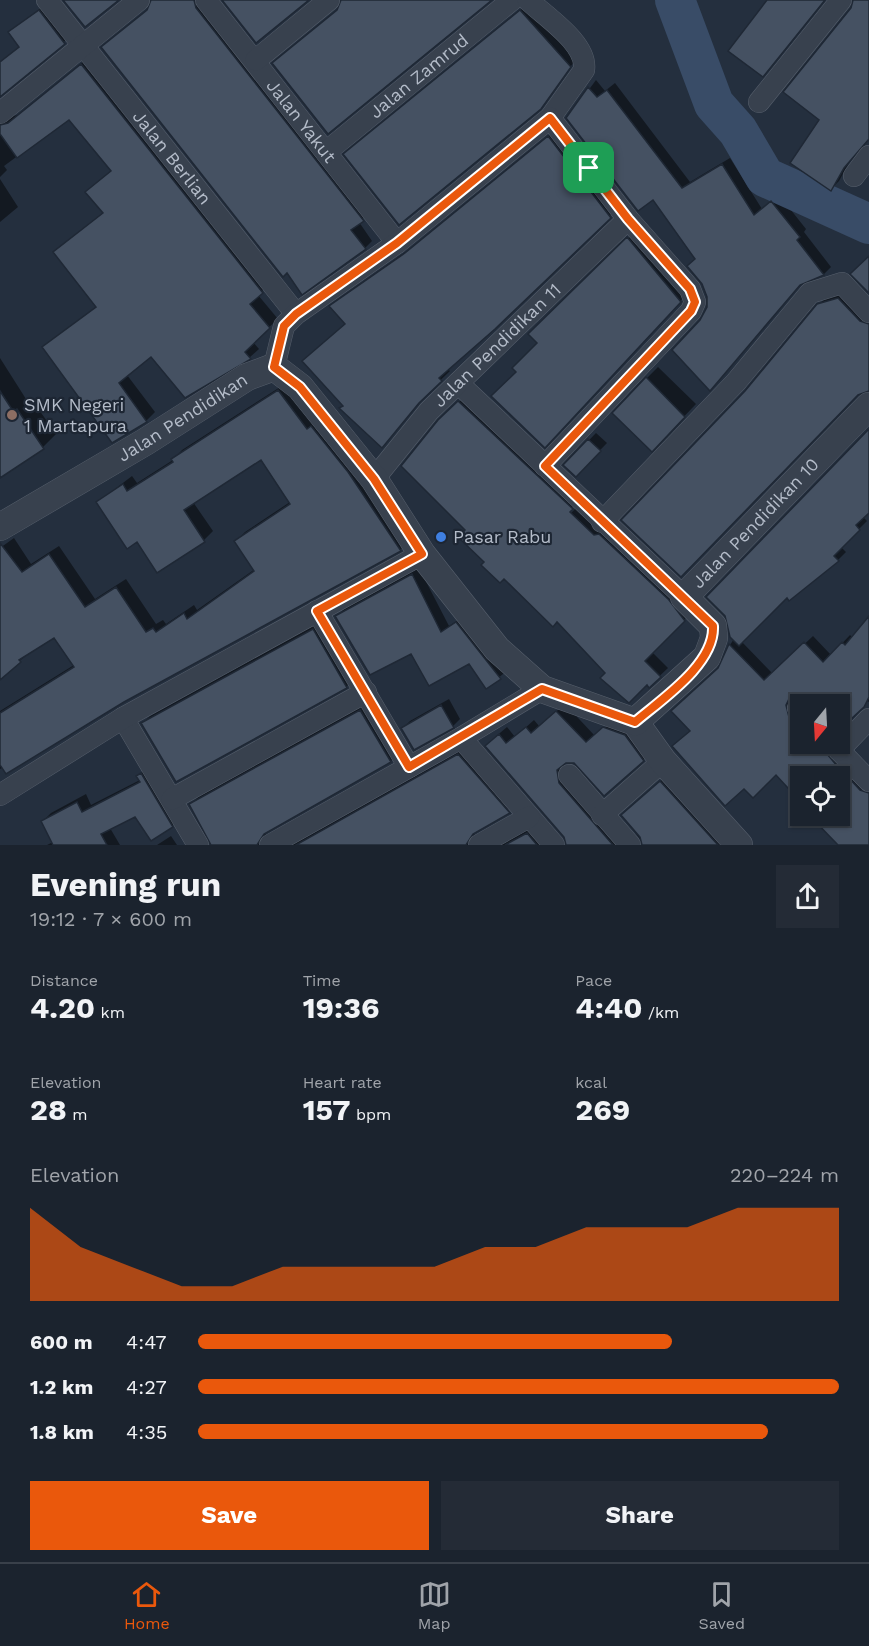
<!DOCTYPE html>
<meta charset="utf-8">
<style>
:root{--surface:#1b232e;--page:#242b36;--text:#f1f3f6;--muted:#a0a4aa;--line:#39404a;--accent:#ea580c}
body{margin:0;font-family:"Work Sans",sans-serif;background:var(--page);color:var(--text);height:100vh;display:flex;flex-direction:column;font-size:22px;white-space:nowrap}
*{box-sizing:border-box;margin:0}
p{font-size:20px;color:var(--muted)}
.icon{flex:none;width:33px;height:33px;fill:none;stroke:currentColor;stroke-width:2;stroke-linecap:round;stroke-linejoin:round}
.map{position:relative;height:845px;overflow:hidden}
.details{display:flex;flex-direction:column;background:var(--surface);flex:1}
.details>*{flex:none}
.needle{width:39px;rotate:198deg}
.controls{position:absolute;left:790px;top:694px;display:grid;gap:12px}
.controls a{display:grid;place-items:center;width:60px;height:60px;border-radius:0px;background:var(--surface);box-shadow:0 2px 4px #0004,0 0 0 2px var(--line);font-size:30px}
.pin{position:absolute;display:grid;place-items:center;width:51px;height:51px;color:#fff;margin:-26px;border-radius:12px;box-shadow:0 3px 9px #0006}
.round{display:grid;place-items:center;flex:none;width:63px;height:63px;border-radius:0px;background:var(--page)}
.head{display:flex;align-items:center;justify-content:space-between;height:102px;padding:0 30px}
h1{font-size:33px;font-weight:700;line-height:45px}
.metrics{display:grid;grid-template-columns:repeat(3,1fr);gap:9px;height:102px;padding:6px 30px}
.metrics div{display:grid;align-content:center}
.metrics b{font-size:30px;font-weight:700}
.metrics small{font-size:16px;font-weight:400}
.metrics p{font-size:16px}
.chart{height:168px;padding:12px 30px}
.chart p{display:flex;justify-content:space-between}
.chart svg{width:100%;height:108px;margin-top:6px;fill:var(--accent);opacity:.7}
.action{display:flex;gap:12px;margin-top:auto;padding:12px 30px}
.action a{flex:1;height:69px;border-radius:0px;background:var(--accent);color:#fff;font-size:24px;font-weight:700;line-height:69px;text-align:center}
.action a+a{background:var(--page);color:var(--text)}
ul{padding:0 30px;list-style:none;font-size:20px}
li{display:grid;grid-template-columns:96px 72px 1fr;align-items:center;height:45px}
li i{height:15px;border-radius:8px;background:var(--accent)}
.tabs{display:flex;justify-content:space-around;align-items:center;height:84px;border-top:2px solid var(--line);background:var(--surface);font-size:16px;color:var(--muted)}
.tabs a{display:grid;justify-items:center;gap:3px}
.tabs .current{color:var(--accent)}
.map>svg:first-child{display:block}
</style>
<div class="map">
<svg width="869" height="845" viewBox="0 0 869 845">
<rect width="100%" height="100%" fill="#242f3e"/>
<!-- shadow -->
<path fill="#0007" d="M153,0H203L370,212L359,222L372,241L365,248L287,271L150,8Z
M853,0H869V139L851,159L839,181L831,189L821,120Z
M47,3L72,35L0,95V62L21,46L10,32Z
M528,4L577,58L540,108L353,147Z
M90,56L270,283L258,295L278,319L253,342L259,349L250,357L185,396L151,355L127,375L155,412L146,421L113,441L44,347L97,306L55,252L104,212L96,183L112,170L69,118L4,166L7,170L0,177V123L6,117L18,115Z
M596,80L605,91L615,83L690,182L730,158L762,209L779,195L806,229L804,232L831,267L824,274L702,321L708,308V297L696,259L653,197L568,118Z
M557,129L618,208L494,328L447,369L450,371L426,394L382,446L344,405L347,323L331,306L415,245Z
M0,179L18,207L0,222Z
M636,231L688,293L552,438L518,372L539,343L530,334Z
M847,290L869,312V390L746,392L819,305L827,296Z
M0,358L26,399L30,397L56,434L43,447L0,476Z
M658,367L696,404L652,450L647,378Z
M288,382L410,540L400,550L0,769V711L74,665L55,636L30,652L0,678V548L14,538L31,564L59,546L95,599L126,579L156,624L163,620L166,624L194,605L197,610L255,569L236,541L245,532L290,502L261,458L193,502L213,531L204,540H137L98,502L132,476L137,483L173,460L182,450Z
M467,394L579,500L564,516L566,518L579,505L692,612L652,652L668,668L649,686L647,683L629,702L602,678L607,673L557,620L486,562L467,530L440,421Z
M869,431V511L863,517L867,521L841,547L846,552L838,560L787,596L742,642L773,674L813,636L831,655L850,635L853,638L869,619V702L867,701L840,713V705H813L802,694H793V704L801,712V744H832L844,758L835,777H801V801L777,772L691,730L730,645Z
M596,433L607,443L576,475L565,465Z
M419,568L449,626L464,616L508,670L487,687L470,662L412,652L337,617L344,609Z
M320,622L354,679L347,686L176,780L143,723L150,716Z
M449,699L460,719L453,726L403,728L410,721Z
M368,703L398,754L391,761L268,830L264,837L269,845H214L191,805L198,797Z
M565,704L595,736L612,721L650,752L643,760L564,763L567,776L627,845H567L565,836L494,738L507,727L515,737L534,720L539,726Z
M466,748L516,805L475,833L473,837L478,845H292Z
M146,768L180,818L172,826L136,815L110,828L120,845H47L53,842L43,821L51,813L86,794L91,805L140,780L138,776Z
M857,772L869,782V845L814,816H840V788Z
M668,774L732,845H644L623,815Z
M535,826L553,845H501Z
M171,836L177,845H157Z"/>
<g fill="none" stroke-linecap="round" stroke-linejoin="round">
<!-- river -->
<path stroke="#394c67" stroke-width="40" d="M675,0L714,104L738,131L765,177L869,224"/>
</g>
<!-- building -->
<path fill="#455162" stroke="#1f2835" stroke-width="1.5" d="M63,0H119L85,27Z
M151,0H194L196,8L364,221L351,230L366,249L302,295L287,273L283,277L101,47L147,10Z
M222,0H309L256,43Z
M341,0H492L328,134L272,63L337,10Z
M767,0H825L763,77L728,51Z
M853,0H869V139L844,168L831,191L790,163L819,120L783,92L851,8Z
M39,10L65,44L0,97V62L19,47L8,32Z
M520,10L571,67L541,109L399,225L343,154Z
M81,64L263,293L250,304L270,328L245,352L251,359L185,398L151,357L119,383L147,422L112,443L42,347L96,307L53,252L103,213L85,192L111,171L69,120L17,158L0,134V125L8,123Z
M588,87L597,97L607,90L682,188L722,164L754,215L771,201L800,237L797,240L824,275L800,285L710,391L672,350L700,320L707,307V297L702,284L687,266L695,259L653,200L638,211L566,118Z
M548,136L611,218L495,329L439,378L442,381L419,403L382,448L339,408L343,406L302,361L345,324L329,306L405,253Z
M627,237L681,302L545,448L491,396L516,372L512,368L537,343L528,334Z
M869,256V293L850,274Z
M838,298L860,321L869,324V391L858,395L681,577L621,520L745,391L817,304Z
M646,377L685,417L652,452L612,413Z
M278,390L307,429L311,426L348,472L401,551L124,702L6,774L0,765V713L74,667L54,638L19,660L21,662L0,680V543L22,572L49,554L85,607L116,587L146,632L153,628L156,632L184,613L187,619L254,571L234,541L290,504L261,460L184,510L205,542L157,573L137,542L127,549L96,502L123,484L127,491L173,462L171,459Z
M0,391L13,411L17,409L44,449L0,478Z
M458,401L573,509L570,512L594,535L599,534L669,600L685,621L645,661L661,677L649,688L647,685L629,703L600,678L605,673L557,622L553,627L504,579L500,583L481,565L484,562L458,537L465,530L401,466L438,420Z
M869,429V513L856,525L860,530L834,556L839,561L789,601L787,598L739,646L730,637L725,616L706,597Z
M588,439L601,451L576,477L563,465Z
M412,574L441,632L456,622L501,679L486,689L469,664L429,686L411,654L370,675L335,616Z
M869,616V697L864,707L851,719L840,714V705H812L801,696L789,699L786,705L789,717L801,723V744H819L837,766L832,777H801V802L776,775L753,798L744,789L725,806L672,746L690,731L671,711L718,668L729,644L764,680L804,642L823,662L842,642L845,645Z
M313,629L347,688L176,782L141,723Z
M441,705L454,728L414,750L401,728Z
M360,710L391,762L264,834L257,845H211L189,804Z
M556,711L586,742L603,727L625,735L644,761L604,796L574,763H566L557,770L559,783L613,845H566L564,837L485,746L499,734L506,743L526,727L531,733Z
M458,754L510,813L473,834L466,845H296Z
M141,773L173,827L151,841L135,817L101,834L107,845H53L41,821L77,802L82,812L140,782L136,776Z
M849,778L860,790L869,793V845H838L810,816H840V787Z
M660,781L718,845H642L640,837L621,815Z
M527,833L537,845H505Z"/>
<g fill="none" stroke-linecap="round" stroke-linejoin="round">
<defs>
<g id="minor">
<path id="s1" d="M47,0L296,314"/>
<path id="s2" d="M206,0L397,243"/>
<path d="M256,60L329,0"/>
<path d="M759,102L841,0"/>
<path d="M0,113L139,0"/>
<path id="s3" d="M326,152L512,0"/>
<path d="M854,176L869,156"/>
<path d="M274,367L284,326L296,314L397,243L550,118L584,70C588,44 546,17 528,0"/>
<path d="M458,383L684,597"/>
<path d="M545,466L691,311L695,302L690,289L628,219L550,118"/>
<path id="s4" d="M374,479L429,411L628,219"/>
<path d="M602,522L736,382L810,293L842,283L869,312"/>
<path d="M317,611L409,767"/>
<path d="M798,708L801,711"/>
<path d="M123,718L198,845"/>
<path d="M461,738L554,845"/>
<path d="M833,744L869,781"/>
<path d="M839,750L869,719"/>
<path d="M569,775L630,845"/>
<path d="M0,795L123,718L422,554"/>
<path d="M172,799L366,692"/>
<path d="M602,815L663,761"/>
<path d="M270,845L461,738L542,689"/>
<path d="M479,845L529,817"/>
</g>
<g id="tertiary">
<path id="s5" d="M0,527L145,442L247,377L274,367L300,387L374,479L422,554L497,649L542,689L635,722L663,761L739,845"/>
<path id="s6" d="M635,722L707,657L714,638L713,626L684,597L869,406"/>
</g>
</defs>
<!-- minor casing -->
<use href="#minor" stroke="#565f6c" stroke-width="22"/>
<!-- tertiary casing -->
<use href="#tertiary" stroke="#565f6c" stroke-width="28"/>
<!-- minor -->
<use href="#minor" stroke="#38414e" stroke-width="21"/>
<!-- tertiary -->
<use href="#tertiary" stroke="#38414e" stroke-width="27"/>
</g>
<g fill="none" stroke-linecap="round" stroke-linejoin="round">
<defs>
<path id="route" d="M550,118L628,219L690,289L695,302L691,311L545,466L713,626C715,664 662,699 635,722L542,689L409,767L317,611L422,554L374,479L300,387L274,367L284,326L296,314L397,243Z"/>
</defs>
<!-- route casing -->
<use href="#route" stroke="#fff" stroke-width="12"/>
<!-- route -->
<use href="#route" stroke="#ea580c" stroke-width="8"/>
</g>
<!-- markers -->
<circle fill="#8d6e63" stroke="#1d2633" stroke-width="2" cx="12" cy="415" r="6"/>
<circle fill="#3f7fe0" stroke="#1d2633" stroke-width="2" cx="441" cy="537" r="6"/>
<g text-anchor="middle" stroke-width="4.5" stroke-linejoin="round" paint-order="stroke">
<!-- street labels -->
<g font-size="18" fill="#b4bcc9" stroke="#1d2633">
<text dy="6" stroke="none"><textPath href="#s3" startOffset="120">Jalan Zamrud</textPath></text>
<text dy="6" stroke="none"><textPath href="#s2" startOffset="154">Jalan Yakut</textPath></text>
<text dy="6" stroke="none"><textPath href="#s1" startOffset="201">Jalan Berlian</textPath></text>
<text dy="6" stroke="none"><textPath href="#s4" startOffset="182">Jalan Pendidikan 11</textPath></text>
<text dy="6" stroke="none"><textPath href="#s5" startOffset="213">Jalan Pendidikan</textPath></text>
<text dy="6" stroke="none"><textPath href="#s6" startOffset="273">Jalan Pendidikan 10</textPath></text>
</g>
<!-- poi labels -->
<g font-size="18" fill="#b4bcc9" stroke="#1d2633" text-anchor="start">
<text x="24" y="411">SMK Negeri<tspan x="24" dy="21">1 Martapura</tspan></text>
<text x="453" y="543">Pasar Rabu</text>
</g>
</g>
</svg>
<div class="controls">
<a><svg class="needle" viewBox="-14 -14 28 28"><path d="M0-13l5 13h-10z" fill="#e53935"/><path d="M0 13l5-13h-10z" fill="#a0a4aa"/></svg></a>
<a><svg class="icon" aria-label="locate" viewBox="0 0 24 24"><circle cx="12" cy="12" r="6"/><path d="M12 2v4M12 18v4M2 12h4M18 12h4"/></svg></a>
</div>
<div class="pin" style="left:589px;top:168px;background:#1e9e55"><svg class="icon" aria-label="arrive" viewBox="0 0 24 24"><path d="M6 21V4h12l-3 4 3 4H6"/></svg></div>
</div>
<section class="details">
<div class="head"><div><h1>Evening run</h1><p>19:12 · 7 × 600 m</p></div><a class="round"><svg class="icon" aria-label="share" viewBox="0 0 24 24"><path d="M12 15V3M7 8l5-5 5 5M5 13v7h14v-7"/></svg></a></div>
<div class="metrics">
<div><p>Distance</p><b>4.20<small> km</small></b></div>
<div><p>Time</p><b>19:36</b></div>
<div><p>Pace</p><b>4:40<small> /km</small></b></div>
</div>
<div class="metrics">
<div><p>Elevation</p><b>28<small> m</small></b></div>
<div><p>Heart rate</p><b>157<small> bpm</small></b></div>
<div><p>kcal</p><b>269</b></div>
</div>
<div class="chart"><p><span>Elevation</span>220–224 m</p>
<svg viewBox="0 0 160 44" preserveAspectRatio="none"><path d="M0 44V6L10 22L20 30L30 38L40 38L50 30L60 30L70 30L80 30L90 22L100 22L110 14L120 14L130 14L140 6L150 6L160 6V44z"/></svg>
</div>
<ul>
<li><b>600 m</b>4:47<i style="width:74%"></i></li>
<li><b>1.2 km</b>4:27<i style="width:100%"></i></li>
<li><b>1.8 km</b>4:35<i style="width:89%"></i></li>
</ul>
<div class="action"><a>Save</a><a>Share</a></div>
</section>
<nav class="tabs">
<a class="current"><svg class="icon" aria-label="home" viewBox="0 0 24 24"><path d="M3 11l9-7 9 7M6 9v11h12V9"/></svg>Home</a>
<a><svg class="icon" aria-label="map" viewBox="0 0 24 24"><path d="M3 6l6-2 6 2 6-2v14l-6 2-6-2-6 2zM9 4v14M15 6v14"/></svg>Map</a>
<a><svg class="icon" aria-label="saved" viewBox="0 0 24 24"><path d="M7 4h10v16l-5-4-5 4z"/></svg>Saved</a>
</nav>
